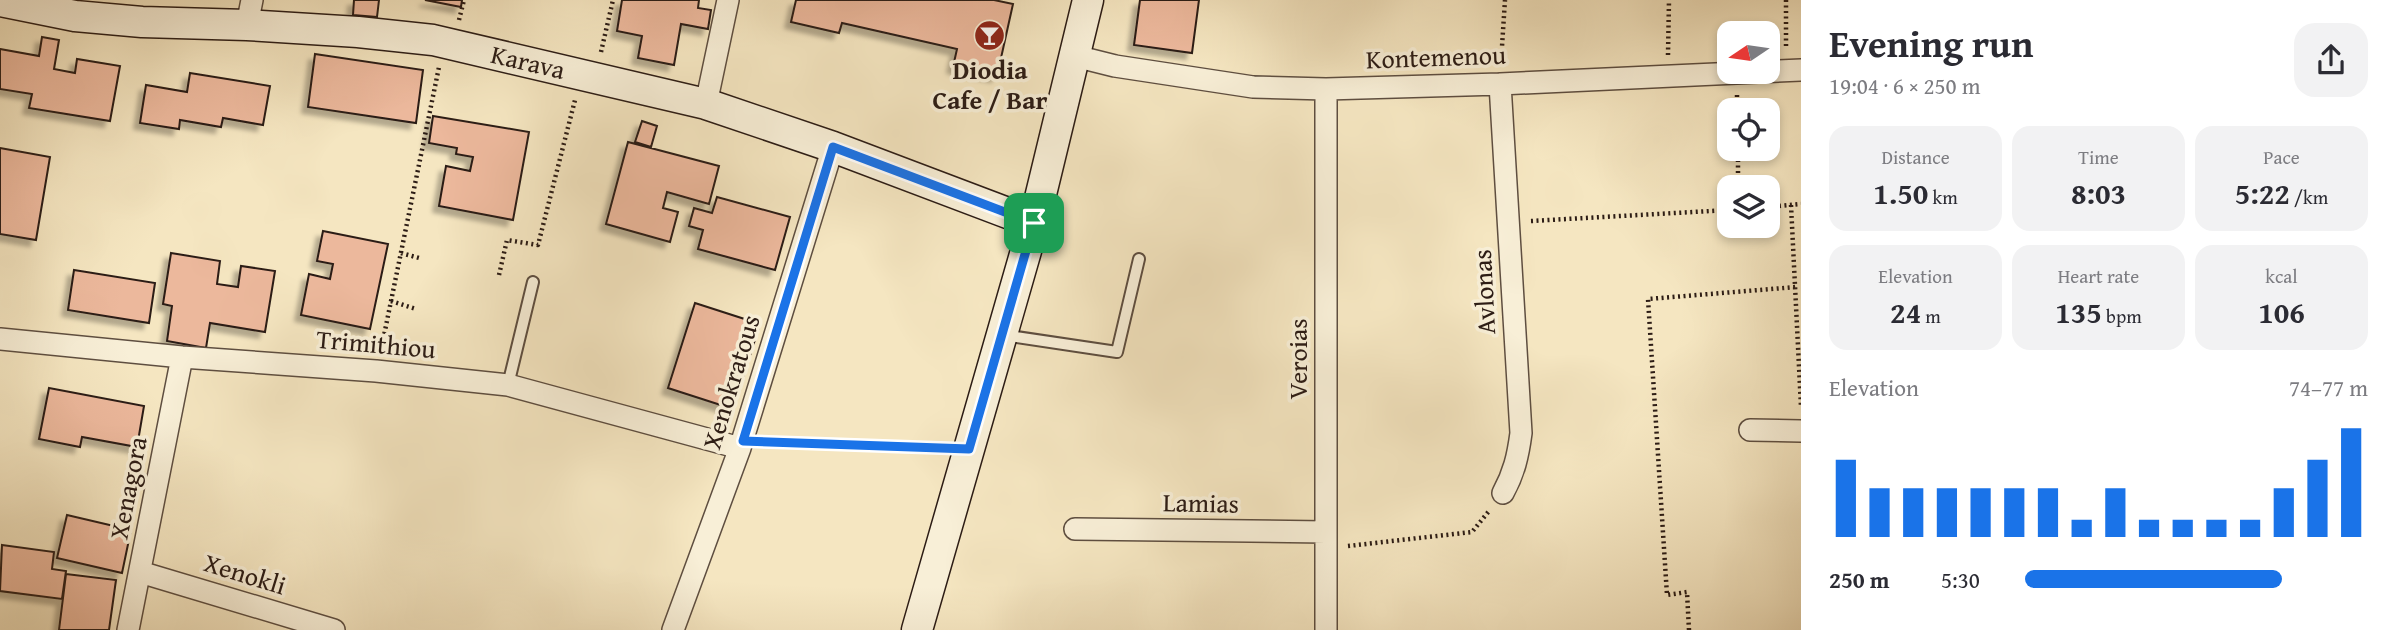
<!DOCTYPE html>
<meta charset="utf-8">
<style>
:root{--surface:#fff;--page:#f2f2f3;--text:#2b2b33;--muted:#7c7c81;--accent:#1a73e8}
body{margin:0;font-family:"Gentium Book Plus",serif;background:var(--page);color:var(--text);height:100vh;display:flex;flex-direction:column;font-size:26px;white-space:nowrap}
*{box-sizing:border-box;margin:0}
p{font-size:23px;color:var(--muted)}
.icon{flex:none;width:38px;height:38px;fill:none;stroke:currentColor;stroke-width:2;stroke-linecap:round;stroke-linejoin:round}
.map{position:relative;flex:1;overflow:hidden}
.side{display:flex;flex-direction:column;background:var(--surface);width:595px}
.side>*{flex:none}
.needle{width:46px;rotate:257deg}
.tools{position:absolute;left:1717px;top:21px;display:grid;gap:14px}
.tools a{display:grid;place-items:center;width:63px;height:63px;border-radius:14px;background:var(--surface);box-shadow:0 4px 10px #0003;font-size:35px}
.pin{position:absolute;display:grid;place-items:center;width:60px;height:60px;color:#fff;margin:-30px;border-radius:14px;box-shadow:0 4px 10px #0006}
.round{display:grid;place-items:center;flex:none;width:74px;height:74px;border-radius:21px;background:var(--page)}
.overview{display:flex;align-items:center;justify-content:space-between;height:119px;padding:0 28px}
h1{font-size:38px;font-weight:800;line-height:52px}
.stats{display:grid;grid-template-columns:repeat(3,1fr);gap:10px;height:119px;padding:7px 28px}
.stats div{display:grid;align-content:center;border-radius:18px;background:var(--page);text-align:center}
.stats b{font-size:30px;font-weight:800}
.stats small{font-size:19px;font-weight:400}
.stats p{font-size:19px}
.chart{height:196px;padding:14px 28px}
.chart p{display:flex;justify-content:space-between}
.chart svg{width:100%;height:126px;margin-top:7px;stroke:var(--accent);stroke-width:6}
ul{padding:0 28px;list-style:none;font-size:23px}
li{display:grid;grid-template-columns:112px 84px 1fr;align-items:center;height:52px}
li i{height:18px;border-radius:9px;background:var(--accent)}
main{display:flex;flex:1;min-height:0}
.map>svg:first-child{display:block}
</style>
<main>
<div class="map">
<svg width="1801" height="630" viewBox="0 0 1801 630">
<defs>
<filter id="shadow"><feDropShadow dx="-6" dy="6" stdDeviation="2" flood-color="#0004"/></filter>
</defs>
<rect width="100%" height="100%" fill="#f5e6c1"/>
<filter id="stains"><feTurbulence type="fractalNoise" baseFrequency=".00286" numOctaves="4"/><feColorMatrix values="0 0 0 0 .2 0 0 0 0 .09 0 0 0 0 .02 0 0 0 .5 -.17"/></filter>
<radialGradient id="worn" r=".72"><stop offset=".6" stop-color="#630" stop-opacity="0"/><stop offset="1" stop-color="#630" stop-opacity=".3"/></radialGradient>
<!-- building -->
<path fill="#ecb89c" stroke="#2c1c15" stroke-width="2" filter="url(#shadow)" d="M354,0H379L377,17L353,15Z
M425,0H462L461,7Z
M622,0H699L698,8L711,10L708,29L681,24L674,65L638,58L642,36L617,31Z
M796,0H994L1013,4L997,76L953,67L957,49L842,23L839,33L791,22Z
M1140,0H1199L1192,53L1134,45Z
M42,37L59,40L54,69L75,73L77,59L120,66L110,121L29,108L32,94L0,89V49L39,56Z
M315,54L423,70L416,123L308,107Z
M190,73L270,86L263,125L223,118L221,127L180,120L179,129L140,123L146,85L187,92Z
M433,116L529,132L513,220L439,206L446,166L470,171L473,157L456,154L457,148L429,143Z
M642,121L657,126L651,147L635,142Z
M628,142L719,166L709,204L667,192L663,208L678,212L670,242L606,224Z
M0,148L50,157L36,240L0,234Z
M717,197L790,217L775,270L698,249L703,230L689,226L694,208L712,213Z
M323,231L388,244L370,329L301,315L309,274L330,279L333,264L317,261Z
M171,253L220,261L217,284L238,287L241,266L275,271L265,332L210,323L206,348L167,341L172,306L163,304Z
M74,270L155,283L149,323L68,310Z
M695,303L760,324L733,409L668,388Z
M49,388L144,406L137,447L82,437L80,447L39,439Z
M67,515L131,530L122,573L57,558Z
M2,545L54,552L52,569L66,571L62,599L0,591Z
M66,574L116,580L109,630H59Z"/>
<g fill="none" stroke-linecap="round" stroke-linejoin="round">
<defs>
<path id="lane" d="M1003,335L1117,352L1139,259
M508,385L533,282"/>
<path id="street" d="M247,25L252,0
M1075,56L1115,66L1253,87L1326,89L1500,84L1801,70
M1500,84L1521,433C1518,456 1514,473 1503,493
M706,104L728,0
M0,339L182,357L376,371L508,385L740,448
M1750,430L1801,431
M1075,529L1326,532
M140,572L334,630
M128,630L182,357
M673,630L740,448L833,147
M1326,630V89"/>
<path id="secondary" d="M0,1L75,16L142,22L247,25L358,32L433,40L706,104L833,147L1034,223
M917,630L1034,223L1088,0"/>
</defs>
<!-- lane casing -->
<use href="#lane" stroke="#5e4e40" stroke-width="14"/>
<!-- street casing -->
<use href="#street" stroke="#5e4e40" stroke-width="24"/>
<!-- secondary casing -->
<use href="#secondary" stroke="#2c1c15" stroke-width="33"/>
<!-- path -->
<path stroke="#2c1c15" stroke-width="4.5" stroke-dasharray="2 3.5" stroke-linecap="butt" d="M1786,0V49
M459,20L464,0
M601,52L613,0
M1668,55L1669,0
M1501,62L1505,0
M1737,95V110
M1738,149V187
M1791,205L1801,407
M1768,207L1801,204
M1531,221L1729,210
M401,253L419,258
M499,275L507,240L538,245L575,100
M391,301L416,309
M381,350L439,67
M764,442L941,448
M1348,546L1472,532L1489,511
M1689,630L1687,592L1667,595L1648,299L1796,287"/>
<!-- lane -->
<use href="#lane" stroke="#f8efd7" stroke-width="10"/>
<!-- street -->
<use href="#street" stroke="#f8efd7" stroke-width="21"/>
<!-- secondary -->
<use href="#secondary" stroke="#f8efd7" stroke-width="30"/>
</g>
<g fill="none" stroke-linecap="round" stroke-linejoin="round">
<defs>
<path id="route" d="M833,147L1034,223L969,449L743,441Z"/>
</defs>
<!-- route casing -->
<use href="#route" stroke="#fff" stroke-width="14"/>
<!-- route -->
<use href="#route" stroke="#1a73e8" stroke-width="9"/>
</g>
<!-- icons -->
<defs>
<symbol id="bar-disc" viewBox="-11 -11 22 22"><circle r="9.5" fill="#8f2418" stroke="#f8efd7"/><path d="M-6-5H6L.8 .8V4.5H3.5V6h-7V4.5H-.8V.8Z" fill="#fff"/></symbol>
</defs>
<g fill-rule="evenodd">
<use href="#bar-disc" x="972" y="18" width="35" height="35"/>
</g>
<g text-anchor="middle" stroke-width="7" stroke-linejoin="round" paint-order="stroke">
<!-- street labels -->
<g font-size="26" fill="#2c1c15" stroke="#f8efd7">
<text transform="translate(1436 57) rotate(-2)" y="9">Kontemenou</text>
<text transform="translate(528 62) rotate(13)" y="9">Karava</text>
<text transform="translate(1484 292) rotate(-93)" y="9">Avlonas</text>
<text transform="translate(376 344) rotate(5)" y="9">Trimithiou</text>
<text transform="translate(1298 359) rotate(-90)" y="9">Veroias</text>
<text transform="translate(731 382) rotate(-73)" y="9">Xenokratous</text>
<text transform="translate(128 488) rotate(-79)" y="9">Xenagora</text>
<text transform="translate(1201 503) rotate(1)" y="9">Lamias</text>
<text transform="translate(245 574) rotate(17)" y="9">Xenokli</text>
</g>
<!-- poi labels -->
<g font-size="26" font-weight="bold" fill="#2c1c15" stroke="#f8efd7">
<text x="990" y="79">Diodia<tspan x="990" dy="30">Cafe / Bar</tspan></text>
</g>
</g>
<rect width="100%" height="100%" filter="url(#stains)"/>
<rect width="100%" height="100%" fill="url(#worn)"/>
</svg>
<div class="tools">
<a><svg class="needle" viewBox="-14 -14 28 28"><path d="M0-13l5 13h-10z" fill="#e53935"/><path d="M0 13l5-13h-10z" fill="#7c7c81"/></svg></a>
<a><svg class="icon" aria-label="locate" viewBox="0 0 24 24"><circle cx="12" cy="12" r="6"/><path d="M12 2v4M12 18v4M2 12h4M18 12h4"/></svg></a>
<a><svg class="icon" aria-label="layers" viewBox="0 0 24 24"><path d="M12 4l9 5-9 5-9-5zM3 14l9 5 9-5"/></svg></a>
</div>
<div class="pin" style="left:1034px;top:223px;background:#1e9e55"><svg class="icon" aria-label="arrive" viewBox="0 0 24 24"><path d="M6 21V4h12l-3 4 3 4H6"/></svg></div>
</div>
<section class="side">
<div class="overview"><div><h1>Evening run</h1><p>19:04 · 6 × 250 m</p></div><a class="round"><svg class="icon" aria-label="share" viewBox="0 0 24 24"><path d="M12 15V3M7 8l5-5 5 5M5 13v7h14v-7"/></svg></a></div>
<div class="stats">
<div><p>Distance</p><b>1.50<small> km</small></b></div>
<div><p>Time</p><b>8:03</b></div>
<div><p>Pace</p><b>5:22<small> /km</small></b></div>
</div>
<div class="stats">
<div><p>Elevation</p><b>24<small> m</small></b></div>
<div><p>Heart rate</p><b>135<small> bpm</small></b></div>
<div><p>kcal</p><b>106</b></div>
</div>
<div class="chart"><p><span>Elevation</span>74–77 m</p>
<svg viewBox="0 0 160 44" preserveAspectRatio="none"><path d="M5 44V17M15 44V27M25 44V27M35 44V27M45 44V27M55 44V27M65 44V27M75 44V38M85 44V27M95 44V38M105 44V38M115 44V38M125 44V38M135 44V27M145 44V17M155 44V6"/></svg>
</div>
<ul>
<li><b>250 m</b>5:30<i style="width:75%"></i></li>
</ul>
</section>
</main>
